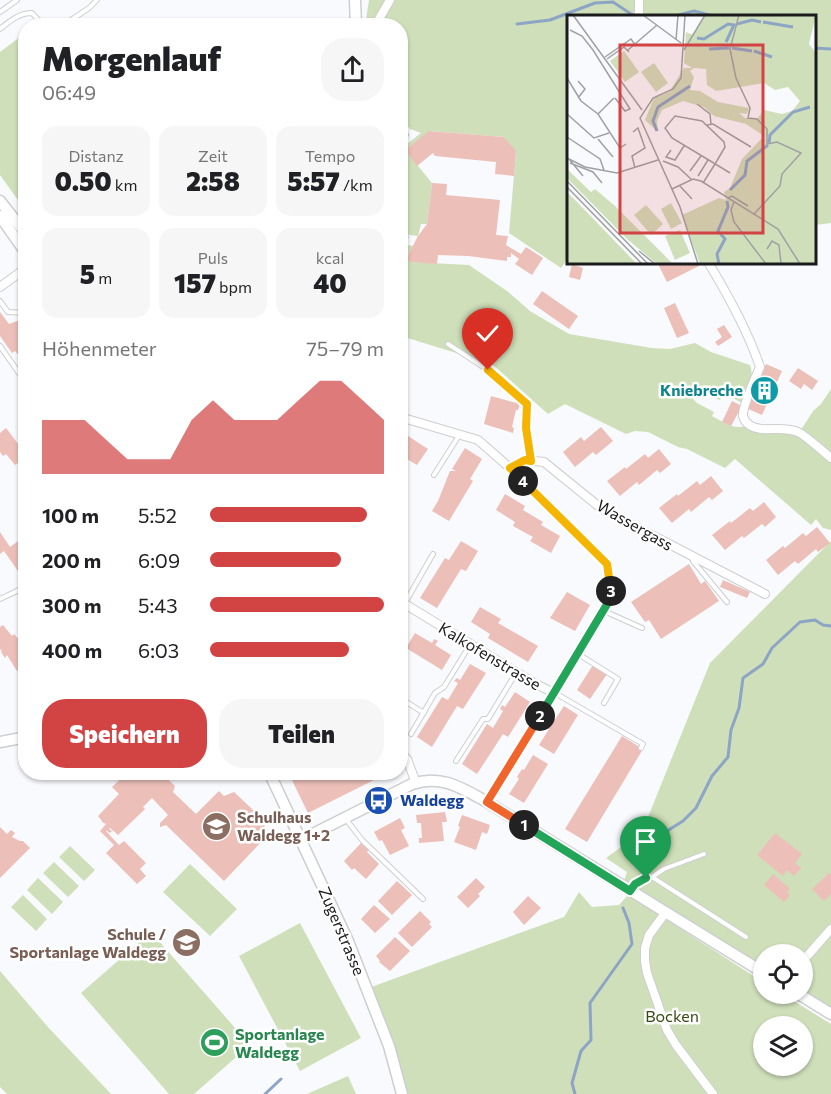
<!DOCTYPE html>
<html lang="de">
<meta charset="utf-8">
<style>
:root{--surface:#fff;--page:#f6f6f6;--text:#202124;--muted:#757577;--accent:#d24344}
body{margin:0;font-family:Commissioner,sans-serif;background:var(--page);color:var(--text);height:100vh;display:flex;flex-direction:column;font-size:22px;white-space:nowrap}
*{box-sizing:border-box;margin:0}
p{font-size:20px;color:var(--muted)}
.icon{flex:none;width:33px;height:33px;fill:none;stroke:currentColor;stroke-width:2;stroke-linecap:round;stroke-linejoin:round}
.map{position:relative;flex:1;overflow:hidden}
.details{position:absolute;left:18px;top:18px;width:390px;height:762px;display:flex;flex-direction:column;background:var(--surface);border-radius:24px;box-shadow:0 2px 4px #0004}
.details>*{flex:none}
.fabs{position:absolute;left:753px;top:944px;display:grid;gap:12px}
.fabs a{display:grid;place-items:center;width:60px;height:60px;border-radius:50%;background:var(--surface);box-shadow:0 2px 4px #0004;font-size:30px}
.pin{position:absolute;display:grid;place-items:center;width:51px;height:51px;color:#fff;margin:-62px -26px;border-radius:50% 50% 50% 0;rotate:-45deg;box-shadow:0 0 6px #0007}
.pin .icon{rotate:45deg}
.km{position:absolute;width:30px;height:30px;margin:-15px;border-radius:50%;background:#222;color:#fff;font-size:16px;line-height:30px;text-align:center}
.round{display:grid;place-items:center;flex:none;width:63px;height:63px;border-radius:24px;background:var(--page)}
.head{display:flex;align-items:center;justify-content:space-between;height:102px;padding:0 24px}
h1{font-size:33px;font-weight:800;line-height:45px}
.stats{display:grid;grid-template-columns:repeat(3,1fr);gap:9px;height:102px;padding:6px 24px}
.stats div{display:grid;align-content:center;border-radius:15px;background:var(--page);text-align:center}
.stats b{font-size:26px;font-weight:800}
.stats small{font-size:16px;font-weight:400}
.stats p{font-size:16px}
.chart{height:168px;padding:12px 24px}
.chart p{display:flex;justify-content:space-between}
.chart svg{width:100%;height:108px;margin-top:6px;fill:var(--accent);opacity:.7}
.cta{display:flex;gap:12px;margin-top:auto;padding:12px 24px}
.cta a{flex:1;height:69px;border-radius:24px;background:var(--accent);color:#fff;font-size:24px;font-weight:800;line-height:69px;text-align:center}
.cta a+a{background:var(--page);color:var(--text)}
ul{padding:0 24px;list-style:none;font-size:20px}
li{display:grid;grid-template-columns:96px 72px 1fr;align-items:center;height:45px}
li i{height:15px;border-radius:8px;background:var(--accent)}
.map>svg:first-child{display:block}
</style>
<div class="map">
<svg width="831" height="1094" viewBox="0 0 831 1094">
<rect width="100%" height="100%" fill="#f9fafd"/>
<!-- green -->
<path fill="#cfdfba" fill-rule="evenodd" d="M369,0H831V223L815,225L814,16H568V262L566,261L561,268L509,233L516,152L504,137L430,131L405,150L432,183L427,224H421L418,236L402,234L401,239V147L402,148L421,133L410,129L401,118L400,26H365Z
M24,34L26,35L25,210L0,175V52Z
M401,244L413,246L406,258L411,262L469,265L507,291L530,311L569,334L652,348L670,349L695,343L711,352L750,365C755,378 747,391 742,403L724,393L720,400L696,392L693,399L697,403L714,412L712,416C722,421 733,430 745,426L799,433L813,411L821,404L831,389V530L823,528L816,519L811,525L735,459L725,468L687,449L678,447L648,432L635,431L626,434L565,404L548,414L492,364L401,336Z
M831,541V1013L802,993V954H764L763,972L622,886L627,872L606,858L642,832L710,663Z
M70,846L95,870L84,881L59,857Z
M54,862L79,886L68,897L43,873Z
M190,864L237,909L210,936L163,892Z
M38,878L63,902L52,914L27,890Z
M579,892L592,907L619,905L628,895L763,982L764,993H781L831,1024V1094H402L363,990L564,917ZM764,1026H802V1065H764Z
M23,895L47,919L36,931L11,907Z
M300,923L361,1038L300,1071L239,956Z
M151,932L250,1045L194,1094H169L81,993Z
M0,971L48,1027L111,1094H7L0,1087Z
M348,1076L356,1094H307Z"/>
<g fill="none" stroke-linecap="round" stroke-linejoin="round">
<!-- stream -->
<path stroke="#8da5c5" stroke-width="3" d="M675,16L694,11L713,16
M517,24L550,20L595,3L613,2L634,16
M814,48L831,49
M400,238L407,237
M643,846L683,821L696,808L712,776L728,757L731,730L739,708L743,678L763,664L772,648L800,622L815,620L823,625L831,626
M265,1094L281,1079
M575,1094L572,1083L581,1051L591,1040L590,1003L632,944L629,923L623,908"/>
</g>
<!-- building -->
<path fill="#ecbfb9" d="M429,131L504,137L516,151L514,176L495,174L496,162L435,156L433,153L417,166L405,150Z
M432,183L447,184L446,195L500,200L496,235L508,236L506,245L521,254L526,247L543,258L532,275L515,264L519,259L511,253V257H507V261L468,256L438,255L437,264L411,262L406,259L418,236L427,224Z
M657,262H697L699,266L667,282Z
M572,264L583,268L580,280L569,277Z
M542,291L578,316L569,329L533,304Z
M675,303L689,333L677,338L664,308Z
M0,312L9,324L17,321L26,322V374L21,365V358L15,351L12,353L0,336Z
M724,325L732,337L718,346L715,342L722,337L717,329Z
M766,364L782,371L762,415L746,408Z
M798,368L818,381L812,390L804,384L801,389L789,381Z
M491,396L520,404L518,410H516L512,427L514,428L513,433L484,424Z
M732,401L742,406L731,426L722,422Z
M601,427L613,441L596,455L593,452L575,467L563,452L581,437L584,441Z
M6,428L19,445L22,442L26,446V473L18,463L15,465L6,454L3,456L0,452V433Z
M408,436L428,449L417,465L400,455V437L405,440Z
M465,448L482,459L470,479L473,481L449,521L432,511L438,501L450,471H456L452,469Z
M659,449L671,464L660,473L657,470L639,485L637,482L620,496L607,481L625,467L626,469L645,454L648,458Z
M711,476L723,491L712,500L709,497L691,512L689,509L672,523L659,508L677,494L678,496L697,481L700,485Z
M505,494L525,506L523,510L543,522L541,525L560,536L551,553L530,541L533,537L513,526L515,522L496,510Z
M764,502L776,517L765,527L762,524L744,538L742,536L725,550L712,535L730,521L731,523L750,508L753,511Z
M817,527L830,543L818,552L816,549L798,564L795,561L778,575L766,560L783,546L785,548L803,533L806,536Z
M0,532L10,547L21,539L26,545V570L20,574L4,551L0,554Z
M461,541L478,551L466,571L461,569L437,608L420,598L445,558L449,560Z
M689,564L701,584L705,581L719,601L661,639L649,620L645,622L631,602Z
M723,580L750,592L747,598L720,587Z
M567,592L590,605L575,631L550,618Z
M480,607L501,619L498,623L538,646L528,662L488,638L490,634L471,622Z
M3,625L12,636L14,634L26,647V664L17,671L7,655L5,658L1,652L2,651L0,649V627Z
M415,633L432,643L434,639L438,641L435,645L451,655L442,670L406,648Z
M470,664L486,673L463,709L457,706L432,747L417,737L442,697L448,700L458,683L454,681L457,678L460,680Z
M593,665L607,674L590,699L577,690Z
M515,692L530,702L508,737L503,734L477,774L462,764L487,724L493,728L503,711L500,709L502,705L505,707Z
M564,706L578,715L554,754L539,745L549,729L547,728L552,719L554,721Z
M622,736L643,749L587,842L565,829Z
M533,755L548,764L524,803L509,794L519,779L517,777L522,769L524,770Z
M127,772H152L155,776L162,773L175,786L173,792L196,814L219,791L224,796L234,792L266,822L262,833L266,837L224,881L166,825L160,827V823L168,815L152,798L143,807L145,809L118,835L110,828L109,829L112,831L110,833L106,830V831L119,845L124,841L146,863L140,869L146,876L137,884L106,853L114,845L100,831L106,824L102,822V821L98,816L119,794L112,787Z
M288,772H390L308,813Z
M445,812L447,822H442L444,841L419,843V838H422L421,823H417L416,815Z
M462,815L490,825L487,834L482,832L476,850L454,842L460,827L458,826Z
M400,818L405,828L401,830L409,846L390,855L382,840L379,841L374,832Z
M0,827L7,834L11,830L15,833L12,837L20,841H23L30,848L0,878Z
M775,833L802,854L795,863L801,868L794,876L787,870L783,876L757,855Z
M361,843L369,850L367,852L379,864L366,879L354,868L352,870L344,861Z
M829,873L831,875V894L824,901L812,889Z
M773,874L790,889L787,892L790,895L784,902L764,885Z
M476,878L485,887L478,894L480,896L468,908L457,897Z
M397,881L412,895L392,915L378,901Z
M528,896L541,908L524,925L513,912Z
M374,905L390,919L375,933L361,919Z
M420,911L431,922L429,924L432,927L412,947L398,933Z
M395,937L410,951L390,971L379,962L380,961L376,956Z"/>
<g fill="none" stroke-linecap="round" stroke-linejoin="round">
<defs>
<path id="lane" d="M0,12L17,0
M62,26L89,8L97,0
M0,29C10,21 19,13 32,13L44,26
M400,128L406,135
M0,301L8,312L26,313
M448,344L488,370L527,404L526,428L531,460
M0,346L21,376L26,380
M434,475L460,434
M693,559V561L727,602
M0,599L17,591L26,584
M405,603L433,554
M604,611L642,628
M578,654L618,679L604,703
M555,693L643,744L641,748
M400,698L424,713
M411,734L435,693L444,687L470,645
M456,761L483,719H488L516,673
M345,818L362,840L423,899
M652,877L664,869L704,854
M631,890C636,882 643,878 652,877L746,937"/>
<path id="street" d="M639,16V0
M375,26L390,0
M708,262C728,295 748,331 760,367C756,377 742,406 743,416C745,424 753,428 761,429C773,430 785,427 798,432C808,437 822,451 831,458
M0,287L26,268
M400,417L478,440L510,468L607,564L612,596L554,693L487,802
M510,468L525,460L544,462L602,509L765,594
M400,601L534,683L554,693
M400,752L407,759L416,783
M666,912L649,935L645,948V961L647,973L667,1030L676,1045L713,1094
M802,962L831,929"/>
<path id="secondary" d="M355,0L356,26
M0,201L26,234
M0,216L26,253
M0,742L26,737
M269,772L348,941L389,1046L402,1094
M301,840L412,784C441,774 462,788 487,802L764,973
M797,993L831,1014"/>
</defs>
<!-- lane casing -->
<use href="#lane" stroke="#ccced0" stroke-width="6"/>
<!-- street casing -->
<use href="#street" stroke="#ccced0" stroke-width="10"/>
<!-- secondary casing -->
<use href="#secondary" stroke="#ccced0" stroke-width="13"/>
<!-- lane -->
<use href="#lane" stroke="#fff" stroke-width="4"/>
<!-- street -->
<use href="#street" stroke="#fff" stroke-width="8"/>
<!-- secondary -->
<use href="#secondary" stroke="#fff" stroke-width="10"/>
</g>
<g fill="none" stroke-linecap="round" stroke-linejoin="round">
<defs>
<path id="split-1" d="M524,825L630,891L635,884L646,878"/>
<path id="split-2" d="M524,825L487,802L540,716"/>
<path id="split-3" d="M540,716L612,596L611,591"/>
<path id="split-4" d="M523,481L607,564L611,591"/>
<path id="split-5" d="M488,370L527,404L526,428L531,461L525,460L510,468L523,481"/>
</defs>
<!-- split-1 casing -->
<use href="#split-1" stroke="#fff" stroke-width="12"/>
<!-- split-2 casing -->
<use href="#split-2" stroke="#fff" stroke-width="12"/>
<!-- split-3 casing -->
<use href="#split-3" stroke="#fff" stroke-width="12"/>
<!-- split-4 casing -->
<use href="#split-4" stroke="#fff" stroke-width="12"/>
<!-- split-5 casing -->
<use href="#split-5" stroke="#fff" stroke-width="12"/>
<!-- split-1 -->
<use href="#split-1" stroke="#22a559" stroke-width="8"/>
<!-- split-2 -->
<use href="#split-2" stroke="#f0652b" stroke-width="8"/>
<!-- split-3 -->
<use href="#split-3" stroke="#22a559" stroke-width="8"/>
<!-- split-4 -->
<use href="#split-4" stroke="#f5b400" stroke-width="8"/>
<!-- split-5 -->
<use href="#split-5" stroke="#f5b400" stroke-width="8"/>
</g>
<!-- icons -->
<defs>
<symbol id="building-disc" viewBox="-11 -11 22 22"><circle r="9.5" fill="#0f9aa8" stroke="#fff"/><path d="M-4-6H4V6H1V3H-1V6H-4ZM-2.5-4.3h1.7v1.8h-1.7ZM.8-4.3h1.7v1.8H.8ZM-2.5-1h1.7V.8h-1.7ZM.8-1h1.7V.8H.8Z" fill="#fff"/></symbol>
<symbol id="bus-disc" viewBox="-11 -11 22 22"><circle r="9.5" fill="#1a4fb4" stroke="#fff"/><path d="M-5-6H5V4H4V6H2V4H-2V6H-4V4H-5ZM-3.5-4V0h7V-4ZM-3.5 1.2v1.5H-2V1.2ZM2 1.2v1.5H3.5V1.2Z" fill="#fff"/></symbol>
<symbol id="school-disc" viewBox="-11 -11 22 22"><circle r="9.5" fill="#8d6e63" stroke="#fff"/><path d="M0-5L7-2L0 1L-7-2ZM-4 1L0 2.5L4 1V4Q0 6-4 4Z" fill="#fff"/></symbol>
<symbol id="stadium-disc" viewBox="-11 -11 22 22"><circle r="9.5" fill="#2e9e5b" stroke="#fff"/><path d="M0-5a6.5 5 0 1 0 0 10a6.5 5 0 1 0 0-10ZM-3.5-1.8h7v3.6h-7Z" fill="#fff"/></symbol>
</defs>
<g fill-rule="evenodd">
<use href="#building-disc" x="748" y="374" width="33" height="33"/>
<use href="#bus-disc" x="362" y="784" width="33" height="33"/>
<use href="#school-disc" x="200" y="810" width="33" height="33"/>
<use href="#school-disc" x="170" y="926" width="33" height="33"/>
<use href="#stadium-disc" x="198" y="1026" width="33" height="33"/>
</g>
<g text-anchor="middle" stroke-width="5" stroke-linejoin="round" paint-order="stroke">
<!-- culture labels -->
<g font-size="16" font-weight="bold" fill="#0d838f" stroke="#fff" text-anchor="end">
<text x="743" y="396">Kniebreche</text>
</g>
<!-- street labels -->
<g font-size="16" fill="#1b1b1c" stroke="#fff">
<text transform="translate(635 525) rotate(30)" y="6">Wassergass</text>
<text transform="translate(490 656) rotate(31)" y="6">Kalkofenstrasse</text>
<text transform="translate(342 931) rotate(67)" y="6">Zugerstrasse</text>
</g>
<!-- transit labels -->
<g font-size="16" font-weight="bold" fill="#164399" stroke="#fff" text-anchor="start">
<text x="400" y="806">Waldegg</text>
</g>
<!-- education labels -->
<g font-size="16" font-weight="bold" fill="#785e54" stroke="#fff" text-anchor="start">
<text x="237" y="823">Schulhaus<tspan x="237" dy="18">Waldegg 1+2</tspan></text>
<text x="166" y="940" text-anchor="end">Schule /<tspan x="166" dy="18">Sportanlage Waldegg</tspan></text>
</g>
<!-- park labels -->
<g font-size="16" fill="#364a13" stroke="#fff">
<text x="672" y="1022">Bocken</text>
</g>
<!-- leisure labels -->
<g font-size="16" font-weight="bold" fill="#27864d" stroke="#fff" text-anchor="start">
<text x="235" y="1040">Sportanlage<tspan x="235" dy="18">Waldegg</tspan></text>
</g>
</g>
<!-- overview -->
<g transform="translate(567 15)">
<rect width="249" height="249" fill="#f9fafd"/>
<path d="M138,0H249L242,29L249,38V249H133L115,200L152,183L159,185L157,177L163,173L175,144L197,121L179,109L147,101L137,92L116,86L95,95L90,106L91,117L78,105L87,83L102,77L117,53H125L117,48L119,17L126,20ZM127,53L139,54L140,70L149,76L197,68L208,75L221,72L233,86L225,96L215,99L197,95L190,104L178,103L172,98L180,99L182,93L151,87L133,76L123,75L127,62L123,56ZM57,36L72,57L58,67L43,46ZM87,48L101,68L89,77L74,57ZM0,154L24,177L28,174L48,191L106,249H90L60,224L0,163ZM0,177L13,190L70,249H0ZM104,188L115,208L104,214L94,194ZM79,190L96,209L84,220L67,200ZM113,215L123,238L108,245L98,221Z" fill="#cfdfba" fill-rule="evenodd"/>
<path fill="none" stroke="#8da5c5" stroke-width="3" d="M196,7L226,12M170,9L185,5L194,7M130,23L137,24L161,9L167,10L159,27M165,33L185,36M142,34L162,33M187,36L205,42M90,116L86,106L91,92L123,71M202,128L203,120L226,97L243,92M163,175L178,160L180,146L201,130M152,249L150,239L158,224L151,216L161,192L160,186"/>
<path fill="none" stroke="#a0a1a3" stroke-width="1.5" d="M6,0L75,95M76,0L114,28M118,0L114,63L106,74L86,83L73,103L113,192L131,249M172,0L163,34L169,63L183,93L181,103L190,104L200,114V129L210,127L234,138L215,159L213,171L187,199M3,15L15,21L26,35L63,94L58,96L48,83M109,25L111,0M61,35L90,10M117,35L138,0M38,42L64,24L69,31M40,44L57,32L62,37M0,63L14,86L31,99L53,133L59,129M11,66L18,74L11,83M130,89L143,99L144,109M0,99L27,123L42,118M31,99L47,83M140,110L146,109L184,132M66,117L71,113L78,133L65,141L68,153M0,122L33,144L37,155M31,124L46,142M104,135L99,142L108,145L117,131M0,143L18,152L50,158L91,145M2,144L16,161M96,146L111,152L124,164M3,148L26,157L35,168M123,156L134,141M131,161L141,145M0,166L81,249M136,168L148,149L158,132L157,127L135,106L108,101L98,113L105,123L145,147L148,149L150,150L163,158M112,170L125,184M0,172L75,249M105,174L126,164L134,166L211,214L233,249M161,183L165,181L181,191M167,187L164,195L167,207L199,249M200,234L205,226L212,230L214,249M72,236L88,249"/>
<path fill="#d24344" fill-opacity="0.15" stroke="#d24344" stroke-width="3" d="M53,30H196V218H53Z"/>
<rect width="249" height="249" fill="none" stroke="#1b1b1c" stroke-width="3"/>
</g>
</svg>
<div class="fabs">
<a><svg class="icon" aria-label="locate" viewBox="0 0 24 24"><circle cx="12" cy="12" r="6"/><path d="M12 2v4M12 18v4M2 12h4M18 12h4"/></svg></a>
<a><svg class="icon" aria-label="layers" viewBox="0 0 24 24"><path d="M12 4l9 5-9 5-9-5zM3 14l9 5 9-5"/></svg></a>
</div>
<div class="pin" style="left:646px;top:878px;background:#1e9e55"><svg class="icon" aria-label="arrive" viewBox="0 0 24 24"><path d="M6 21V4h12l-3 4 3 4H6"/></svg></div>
<div class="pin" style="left:488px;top:370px;background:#d93025"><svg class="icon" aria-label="check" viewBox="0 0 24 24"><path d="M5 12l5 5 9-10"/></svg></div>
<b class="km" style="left:524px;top:825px">1</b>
<b class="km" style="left:540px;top:716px">2</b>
<b class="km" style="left:611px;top:591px">3</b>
<b class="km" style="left:523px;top:481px">4</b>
<section class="details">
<div class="head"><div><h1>Morgenlauf</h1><p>06:49</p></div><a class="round"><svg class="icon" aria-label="share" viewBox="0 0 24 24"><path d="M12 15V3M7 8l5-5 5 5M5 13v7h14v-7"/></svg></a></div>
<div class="stats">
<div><p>Distanz</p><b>0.50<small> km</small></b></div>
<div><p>Zeit</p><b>2:58</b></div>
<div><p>Tempo</p><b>5:57<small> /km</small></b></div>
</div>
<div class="stats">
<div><b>5<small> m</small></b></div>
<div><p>Puls</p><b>157<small> bpm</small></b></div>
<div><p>kcal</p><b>40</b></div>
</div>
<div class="chart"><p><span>Höhenmeter</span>75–79 m</p>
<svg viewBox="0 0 160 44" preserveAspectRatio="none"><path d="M0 44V22L10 22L20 22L30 30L40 38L50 38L60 38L70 22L80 14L90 22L100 22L110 22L120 14L130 6L140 6L150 14L160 22V44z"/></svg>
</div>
<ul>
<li><b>100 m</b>5:52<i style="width:90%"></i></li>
<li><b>200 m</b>6:09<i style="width:75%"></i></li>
<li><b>300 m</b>5:43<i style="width:100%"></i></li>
<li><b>400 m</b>6:03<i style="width:80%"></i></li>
</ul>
<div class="cta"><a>Speichern</a><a>Teilen</a></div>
</section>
</div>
